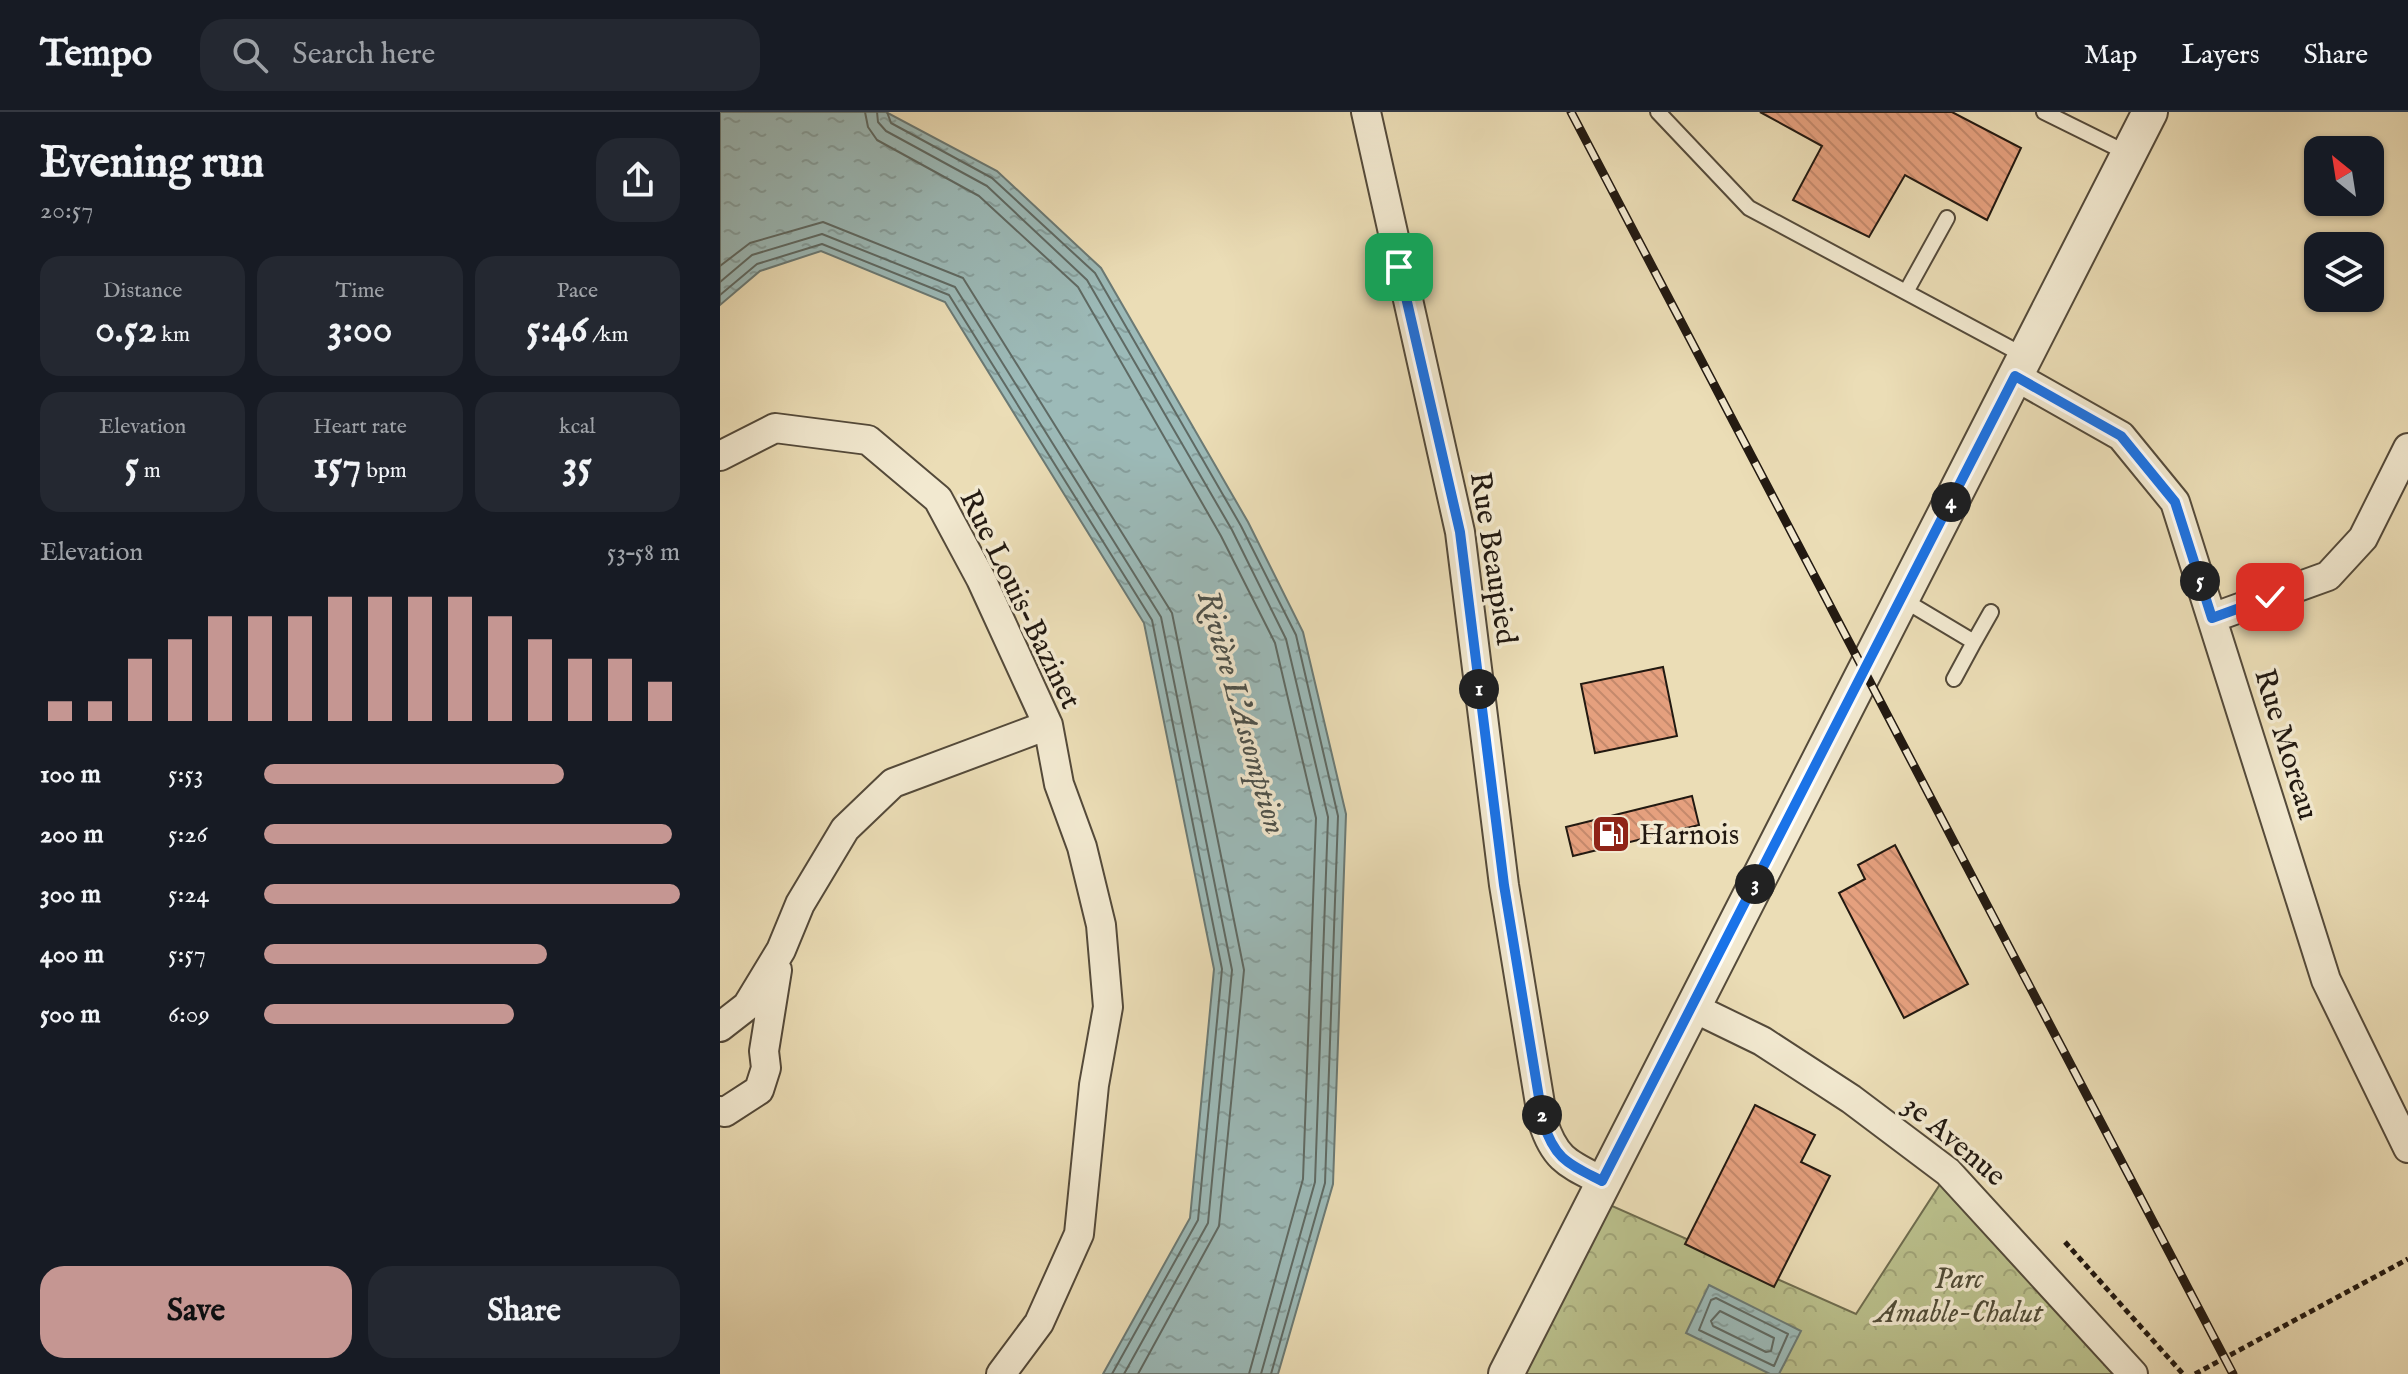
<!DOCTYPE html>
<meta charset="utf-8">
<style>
:root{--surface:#171b24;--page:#242831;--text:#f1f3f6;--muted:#9ea1a6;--line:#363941;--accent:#c59692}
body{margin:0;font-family:"IM FELL English",serif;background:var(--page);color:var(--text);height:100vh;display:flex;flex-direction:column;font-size:30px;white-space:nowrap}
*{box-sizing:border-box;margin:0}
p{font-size:26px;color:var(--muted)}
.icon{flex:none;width:44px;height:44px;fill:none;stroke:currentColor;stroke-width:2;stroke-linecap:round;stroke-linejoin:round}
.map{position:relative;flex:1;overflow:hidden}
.panel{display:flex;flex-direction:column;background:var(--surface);width:720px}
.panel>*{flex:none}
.needle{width:52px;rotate:330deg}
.fabs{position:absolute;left:1584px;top:24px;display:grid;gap:16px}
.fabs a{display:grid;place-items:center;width:80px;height:80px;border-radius:16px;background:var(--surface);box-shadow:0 2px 6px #0004;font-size:40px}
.pin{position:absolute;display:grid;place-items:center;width:68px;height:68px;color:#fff;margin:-34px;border-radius:16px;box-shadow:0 4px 12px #0006}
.km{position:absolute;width:40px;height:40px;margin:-20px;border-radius:50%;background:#222;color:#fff;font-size:22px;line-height:40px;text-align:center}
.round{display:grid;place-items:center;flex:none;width:84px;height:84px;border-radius:24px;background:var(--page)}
.headline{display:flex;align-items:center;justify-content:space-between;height:136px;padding:0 40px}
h1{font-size:44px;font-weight:700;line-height:60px}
.figures{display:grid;grid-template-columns:repeat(3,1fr);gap:12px;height:136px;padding:8px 40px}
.figures div{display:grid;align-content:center;border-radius:20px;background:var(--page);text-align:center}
.figures b{font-size:40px;font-weight:700}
.figures small{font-size:22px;font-weight:400}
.figures p{font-size:22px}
.chart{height:224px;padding:16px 40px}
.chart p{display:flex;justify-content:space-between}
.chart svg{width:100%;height:144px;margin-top:8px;stroke:var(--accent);stroke-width:6}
.action{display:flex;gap:16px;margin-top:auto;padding:16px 40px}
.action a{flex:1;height:92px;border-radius:24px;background:var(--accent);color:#111;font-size:32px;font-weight:700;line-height:92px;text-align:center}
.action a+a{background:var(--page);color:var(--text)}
ul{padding:0 40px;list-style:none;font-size:26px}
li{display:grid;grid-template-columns:128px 96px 1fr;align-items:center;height:60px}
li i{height:20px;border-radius:10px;background:var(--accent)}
header{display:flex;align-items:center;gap:48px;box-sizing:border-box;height:112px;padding:0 40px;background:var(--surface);border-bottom:2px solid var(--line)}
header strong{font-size:38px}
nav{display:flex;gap:44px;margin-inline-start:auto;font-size:28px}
.search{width:560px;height:72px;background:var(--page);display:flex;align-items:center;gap:20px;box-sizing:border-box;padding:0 28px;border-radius:24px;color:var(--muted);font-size:30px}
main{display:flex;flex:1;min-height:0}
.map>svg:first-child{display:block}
</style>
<header>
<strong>Tempo</strong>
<div class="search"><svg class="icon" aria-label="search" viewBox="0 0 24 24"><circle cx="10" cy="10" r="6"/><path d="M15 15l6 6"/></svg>Search here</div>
<nav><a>Map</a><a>Layers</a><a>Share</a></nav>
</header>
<main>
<section class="panel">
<div class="headline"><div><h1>Evening run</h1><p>20:57</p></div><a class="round"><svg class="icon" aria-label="share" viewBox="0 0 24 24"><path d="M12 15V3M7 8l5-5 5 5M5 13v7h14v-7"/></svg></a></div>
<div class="figures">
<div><p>Distance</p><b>0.52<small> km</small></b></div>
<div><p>Time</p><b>3:00</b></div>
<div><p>Pace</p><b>5:46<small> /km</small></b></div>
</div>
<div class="figures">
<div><p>Elevation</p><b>5<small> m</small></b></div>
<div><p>Heart rate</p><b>157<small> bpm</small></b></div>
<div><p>kcal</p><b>35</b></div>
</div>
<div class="chart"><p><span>Elevation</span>53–58 m</p>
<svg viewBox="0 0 160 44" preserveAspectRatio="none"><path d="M5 44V38M15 44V38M25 44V25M35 44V19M45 44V12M55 44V12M65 44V12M75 44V6M85 44V6M95 44V6M105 44V6M115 44V12M125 44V19M135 44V25M145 44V25M155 44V32"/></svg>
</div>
<ul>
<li><b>100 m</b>5:53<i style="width:72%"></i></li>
<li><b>200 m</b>5:26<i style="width:98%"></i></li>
<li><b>300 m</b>5:24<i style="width:100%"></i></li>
<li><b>400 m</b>5:57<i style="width:68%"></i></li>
<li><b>500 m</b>6:09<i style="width:60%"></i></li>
</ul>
<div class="action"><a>Save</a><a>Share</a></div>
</section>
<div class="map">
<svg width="1688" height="1262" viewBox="0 0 1688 1262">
<defs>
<pattern id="forest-crowns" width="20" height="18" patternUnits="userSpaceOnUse" patternTransform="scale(2)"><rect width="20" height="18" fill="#bac08c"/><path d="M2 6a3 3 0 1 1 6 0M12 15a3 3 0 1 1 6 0" fill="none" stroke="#a0a478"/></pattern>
<pattern id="water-ripples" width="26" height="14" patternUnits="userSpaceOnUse" patternTransform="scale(2)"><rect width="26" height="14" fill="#9cbab8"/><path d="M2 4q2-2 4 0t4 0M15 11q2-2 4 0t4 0" fill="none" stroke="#869f9d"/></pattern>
<pattern id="building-back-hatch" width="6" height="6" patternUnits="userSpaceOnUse" patternTransform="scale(2)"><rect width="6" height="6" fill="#e5a07e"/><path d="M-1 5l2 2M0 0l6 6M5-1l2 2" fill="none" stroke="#c4896c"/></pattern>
</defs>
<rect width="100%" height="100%" fill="#ebddb6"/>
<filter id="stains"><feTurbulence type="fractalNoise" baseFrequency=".0025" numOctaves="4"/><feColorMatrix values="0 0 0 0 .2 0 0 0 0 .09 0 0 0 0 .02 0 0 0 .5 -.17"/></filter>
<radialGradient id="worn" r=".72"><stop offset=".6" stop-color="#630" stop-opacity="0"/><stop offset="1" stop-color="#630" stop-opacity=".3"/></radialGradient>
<!-- forest -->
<path fill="url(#forest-crowns)" stroke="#6e6c4e" stroke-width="2" d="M1228,1060L1413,1262H798L890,1093L1136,1202Z"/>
<!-- water -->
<path fill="url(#water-ripples)" stroke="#6b7a75" stroke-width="2" d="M0,0H166L277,59L381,156L528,410L583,520L626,702L613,1072L558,1262H383L470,1106L494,857L424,511L225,190L101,139L40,159L0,193Z
M989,1173L1081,1219L1059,1262H1050L966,1221Z"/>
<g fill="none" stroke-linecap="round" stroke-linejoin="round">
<!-- shore -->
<path stroke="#5f6a64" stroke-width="2" d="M145,0L148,15L157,28L259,84L358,175L501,424L555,531L596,706L583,1067L529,1262
M157,0L158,10L166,19L267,74L367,168L512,418L566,527L608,705L595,1070L541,1262
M167,0L171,11L272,66L375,161L521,414L576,523L618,704L605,1071L551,1262
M0,154L30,131L103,110L243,166L452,501L524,858L499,1114L418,1262
M0,170L32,143L102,122L235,175L441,505L512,858L488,1111L404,1262
M0,183L37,152L102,132L229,183L432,508L502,857L478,1108L392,1262
M996,1186L1068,1222L1054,1254L979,1218L991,1188Z
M1000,1199L1054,1226L1051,1239L1046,1240L993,1214L991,1209Z"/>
</g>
<!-- building -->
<path fill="url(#building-back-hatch)" stroke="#221911" stroke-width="2" d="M1040,0H1232L1301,36L1267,108L1185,63L1149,125L1073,88L1102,34Z
M943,555L957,624L875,641L861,572Z
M972,684L979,713L853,744L846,715Z
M1175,733L1248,872L1184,906L1119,781L1145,767L1138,753Z
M1035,993L1095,1023L1081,1050L1110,1064L1054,1175L965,1132Z"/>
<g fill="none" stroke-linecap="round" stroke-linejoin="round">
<defs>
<path id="service" d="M938,0L1029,96L1305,244
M1324,0L1409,42
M1186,180L1227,106
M1182,487L1254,530L1271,500
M1234,567L1254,530"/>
<path id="minor" d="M646,0L740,420L784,773L823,1010C835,1048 849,1052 882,1069
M1295,264L1401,324L1455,390L1606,868L1688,1036
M0,344L55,316L148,328L218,387L261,467L328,613L339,672L362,735L381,813L388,895L374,973L359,1122L319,1211L281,1262
M1492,506L1608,464L1643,426L1688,336
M972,895L1042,929L1131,987L1228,1060L1413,1262
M0,915L27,894L61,838L80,792L125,717L173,671L328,613
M0,999L5,1000L39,978L46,956L44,939L57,858"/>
<path id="tertiary" d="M786,1262L1430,0"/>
</defs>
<!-- service casing -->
<use href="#service" stroke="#544a3a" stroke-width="18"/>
<!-- minor casing -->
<use href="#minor" stroke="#544a3a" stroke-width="32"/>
<!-- tertiary casing -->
<use href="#tertiary" stroke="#544a3a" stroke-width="38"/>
<!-- path -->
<path stroke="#221911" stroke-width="5" stroke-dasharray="6 4" stroke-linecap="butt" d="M1345,1130L1463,1262
M1475,1262L1688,1147"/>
<!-- service -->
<use href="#service" stroke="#f2e9d0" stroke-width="14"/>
<!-- minor -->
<use href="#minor" stroke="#f2e9d0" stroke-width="28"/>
<!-- tertiary -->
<use href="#tertiary" stroke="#f2e9d0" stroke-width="34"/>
<defs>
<path id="rail" d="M851,0L1513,1262"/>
</defs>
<!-- rail casing -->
<use href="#rail" stroke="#221911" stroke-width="9"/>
<!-- rail -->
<use href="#rail" stroke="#f2e9d0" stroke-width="6" stroke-dasharray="18" stroke-linecap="butt"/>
</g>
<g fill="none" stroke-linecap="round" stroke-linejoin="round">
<defs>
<path id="route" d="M679,155L740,420L784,773L823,1010C835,1048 849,1052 882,1069L1295,264L1401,324L1455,390L1492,506L1550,485"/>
</defs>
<!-- route casing -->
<use href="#route" stroke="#fff" stroke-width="16"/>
<!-- route -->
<use href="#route" stroke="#1a73e8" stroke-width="10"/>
</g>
<!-- icons -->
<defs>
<symbol id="fuel-square" viewBox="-11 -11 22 22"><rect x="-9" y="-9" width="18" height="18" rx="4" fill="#8f2418" stroke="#f2e9d0"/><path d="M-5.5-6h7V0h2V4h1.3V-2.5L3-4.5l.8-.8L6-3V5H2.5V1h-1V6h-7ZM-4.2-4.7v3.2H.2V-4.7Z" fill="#fff"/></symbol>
</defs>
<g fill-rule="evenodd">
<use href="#fuel-square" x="869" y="700" width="44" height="44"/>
</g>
<g text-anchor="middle" stroke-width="7" stroke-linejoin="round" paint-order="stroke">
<!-- street labels -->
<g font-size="30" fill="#221911" stroke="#f2e9d0">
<text transform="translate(774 446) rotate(81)" y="10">Rue Beaupied</text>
<text transform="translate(301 487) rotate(64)" y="10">Rue Louis-Bazinet</text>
<text transform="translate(1567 632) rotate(73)" y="10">Rue Moreau</text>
<text transform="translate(1235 1028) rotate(40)" y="10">3e Avenue</text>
</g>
<!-- poi labels -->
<g font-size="30" fill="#221911" stroke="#f2e9d0" text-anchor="start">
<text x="919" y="732">Harnois</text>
</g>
<!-- park labels -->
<g font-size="30" font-style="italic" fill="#504b36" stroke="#f2e9d0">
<text x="1239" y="1176">Parc<tspan x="1239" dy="34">Amable-Chalut</tspan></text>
</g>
<!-- water labels -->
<g font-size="32" font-style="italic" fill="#4d514b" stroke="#f2e9d0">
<text transform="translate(523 600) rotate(74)" y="11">Rivière L'Assomption</text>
</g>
</g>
<rect width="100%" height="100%" filter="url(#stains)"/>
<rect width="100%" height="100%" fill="url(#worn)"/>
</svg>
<div class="fabs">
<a><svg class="needle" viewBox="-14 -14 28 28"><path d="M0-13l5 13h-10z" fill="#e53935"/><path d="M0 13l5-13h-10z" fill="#9ea1a6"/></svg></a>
<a><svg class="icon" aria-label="layers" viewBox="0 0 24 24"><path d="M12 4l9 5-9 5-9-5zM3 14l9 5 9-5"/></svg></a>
</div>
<div class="pin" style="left:679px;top:155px;background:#1e9e55"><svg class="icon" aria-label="arrive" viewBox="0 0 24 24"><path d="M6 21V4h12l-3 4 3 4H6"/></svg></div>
<div class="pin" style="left:1550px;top:485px;background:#d93025"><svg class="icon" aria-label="check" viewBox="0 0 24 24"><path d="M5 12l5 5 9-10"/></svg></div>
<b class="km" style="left:759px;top:577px">1</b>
<b class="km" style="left:822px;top:1003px">2</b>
<b class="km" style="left:1035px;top:772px">3</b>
<b class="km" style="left:1231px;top:390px">4</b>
<b class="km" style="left:1480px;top:469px">5</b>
</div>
</main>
